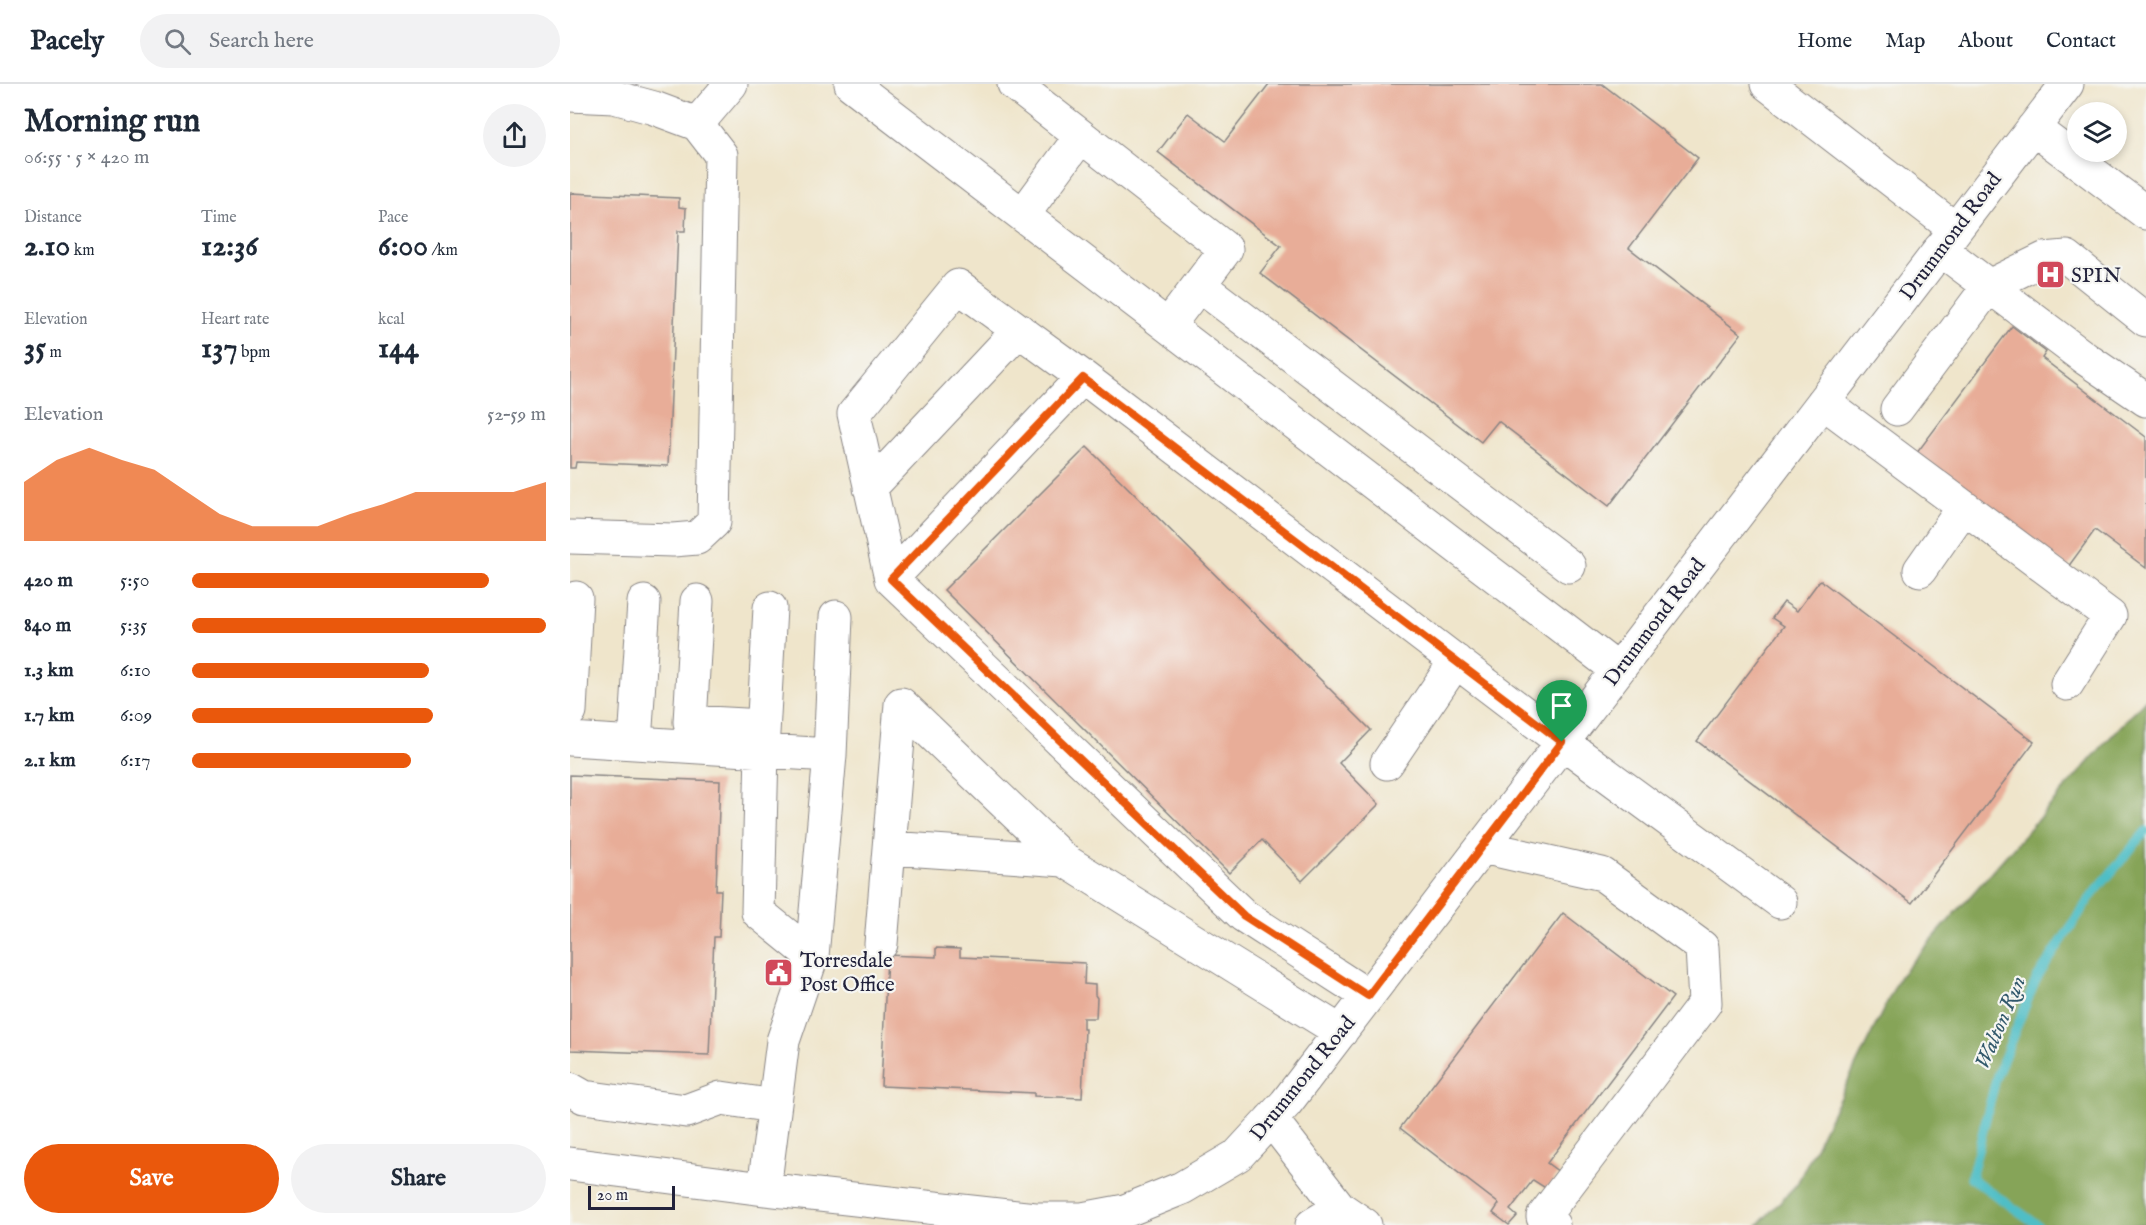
<!DOCTYPE html>
<meta charset="utf-8">
<style>
:root{--surface:#fff;--page:#f2f2f3;--text:#1f2937;--muted:#747a83;--line:#e0e1e3;--accent:#ea580c}
body{margin:0;font-family:"IM FELL English",serif;background:var(--page);color:var(--text);height:100vh;display:flex;flex-direction:column;font-size:22px;white-space:nowrap}
*{box-sizing:border-box;margin:0}
p{font-size:20px;color:var(--muted)}
.icon{flex:none;width:33px;height:33px;fill:none;stroke:currentColor;stroke-width:2;stroke-linecap:round;stroke-linejoin:round}
.map{position:relative;flex:1;overflow:hidden}
.side{display:flex;flex-direction:column;background:var(--surface);width:570px}
.side>*{flex:none}
.buttons{position:absolute;left:1497px;top:18px;display:grid;gap:12px}
.buttons a{display:grid;place-items:center;width:60px;height:60px;border-radius:50%;background:var(--surface);box-shadow:0 3px 9px #0003;font-size:30px}
.scale{position:absolute;left:18px;bottom:15px;width:87px;box-sizing:border-box;padding-left:6px;border:3px solid #22223b;border-top:0;font-size:16px;line-height:21px;white-space:nowrap;color:#22223b;-webkit-text-stroke:4px #f6f6f2;paint-order:stroke}
.pin{position:absolute;display:grid;place-items:center;width:51px;height:51px;color:#fff;margin:-62px -26px;border-radius:50% 50% 50% 0;rotate:-45deg;box-shadow:0 0 6px #0007}
.pin .icon{rotate:45deg}
.round{display:grid;place-items:center;flex:none;width:63px;height:63px;border-radius:32px;background:var(--page)}
.headline{display:flex;align-items:center;justify-content:space-between;height:102px;padding:0 24px}
h1{font-size:33px;font-weight:700;line-height:45px}
.figures{display:grid;grid-template-columns:repeat(3,1fr);gap:9px;height:102px;padding:6px 24px}
.figures div{display:grid;align-content:center}
.figures b{font-size:30px;font-weight:700}
.figures small{font-size:16px;font-weight:400}
.figures p{font-size:16px}
.chart{height:168px;padding:12px 24px}
.chart p{display:flex;justify-content:space-between}
.chart svg{width:100%;height:108px;margin-top:6px;fill:var(--accent);opacity:.7}
.primary-button{display:flex;gap:12px;margin-top:auto;padding:12px 24px}
.primary-button a{flex:1;height:69px;border-radius:36px;background:var(--accent);color:#fff;font-size:24px;font-weight:700;line-height:69px;text-align:center}
.primary-button a+a{background:var(--page);color:var(--text)}
ul{padding:0 24px;list-style:none;font-size:20px}
li{display:grid;grid-template-columns:96px 72px 1fr;align-items:center;height:45px}
li i{height:15px;border-radius:8px;background:var(--accent)}
header{display:flex;align-items:center;gap:36px;box-sizing:border-box;height:84px;padding:0 30px;background:var(--surface);border-bottom:2px solid var(--line)}
header strong{font-size:28px}
nav{display:flex;gap:33px;margin-inline-start:auto;font-size:21px}
.search{width:420px;height:54px;background:var(--page);display:flex;align-items:center;gap:15px;box-sizing:border-box;padding:0 21px;border-radius:33px;color:var(--muted);font-size:22px}
main{display:flex;flex:1;min-height:0}
.map>svg:first-child{display:block}
</style>
<header>
<strong>Pacely</strong>
<div class="search"><svg class="icon" aria-label="search" viewBox="0 0 24 24"><circle cx="10" cy="10" r="6"/><path d="M15 15l6 6"/></svg>Search here</div>
<nav><a>Home</a><a>Map</a><a>About</a><a>Contact</a></nav>
</header>
<main>
<section class="side">
<div class="headline"><div><h1>Morning run</h1><p>06:55 · 5 × 420 m</p></div><a class="round"><svg class="icon" aria-label="share" viewBox="0 0 24 24"><path d="M12 15V3M7 8l5-5 5 5M5 13v7h14v-7"/></svg></a></div>
<div class="figures">
<div><p>Distance</p><b>2.10<small> km</small></b></div>
<div><p>Time</p><b>12:36</b></div>
<div><p>Pace</p><b>6:00<small> /km</small></b></div>
</div>
<div class="figures">
<div><p>Elevation</p><b>35<small> m</small></b></div>
<div><p>Heart rate</p><b>137<small> bpm</small></b></div>
<div><p>kcal</p><b>144</b></div>
</div>
<div class="chart"><p><span>Elevation</span>52–59 m</p>
<svg viewBox="0 0 160 44" preserveAspectRatio="none"><path d="M0 44V20L10 11L20 6L30 11L40 15L50 24L60 33L70 38L80 38L90 38L100 33L110 29L120 24L130 24L140 24L150 24L160 20V44z"/></svg>
</div>
<ul>
<li><b>420 m</b>5:50<i style="width:84%"></i></li>
<li><b>840 m</b>5:35<i style="width:100%"></i></li>
<li><b>1.3 km</b>6:10<i style="width:67%"></i></li>
<li><b>1.7 km</b>6:09<i style="width:68%"></i></li>
<li><b>2.1 km</b>6:17<i style="width:62%"></i></li>
</ul>
<div class="primary-button"><a>Save</a><a>Share</a></div>
</section>
<div class="map">
<svg width="1576" height="1141" viewBox="0 0 1576 1141">
<rect width="100%" height="100%" fill="#f6f6f2"/>
<filter id="ink" filterUnits="userSpaceOnUse"><feTurbulence type="fractalNoise" baseFrequency=".0167" numOctaves="2"/><feDisplacementMap in="SourceGraphic" scale="12" xChannelSelector="R" yChannelSelector="G"/><feConvolveMatrix kernelMatrix="1 2 1 2 8 2 1 2 1" color-interpolation-filters="sRGB"/></filter>
<filter id="wash" filterUnits="userSpaceOnUse"><feTurbulence type="fractalNoise" baseFrequency=".008" numOctaves="4" result="noise"/><feDisplacementMap in="SourceGraphic" scale="24" xChannelSelector="R" yChannelSelector="G"/><feGaussianBlur stdDeviation="1.35" result="paint"/><feColorMatrix in="noise" values="0 0 0 0 0 0 0 0 0 0 0 0 0 0 0 0 0 1.4 0 .05"/><feComposite in="paint" operator="in"/></filter>
<g filter="url(#wash)">
<rect width="100%" height="100%" fill="#efe5cb"/>
<!-- forest -->
<path fill="#86a458" stroke="#54634a" stroke-width="1.5" d="M1576,615V1141H1188L1227,1100L1330,892L1536,658Z"/>
<g fill="none" stroke-linecap="round" stroke-linejoin="round">
<!-- stream -->
<path stroke="#50bec6" stroke-width="9" d="M1468,1141L1401,1094L1427,991L1466,896L1519,815L1576,747"/>
</g>
<g id="blocks">
<!-- building -->
<path fill="#e8ad98" d="M699,0H1032L1128,74L1059,164L1171,250L1039,422L928,337L911,358L690,189L711,162L588,68L618,29L655,57Z
M0,109L109,114V123L116,124L115,147H108L98,382L6,378L5,384H0Z
M1442,242L1476,268L1472,274L1576,353V484L1525,446L1498,483L1346,370Z
M517,363L801,646L769,679L809,720L732,797L692,756L659,789L374,506Z
M1250,496L1464,658L1342,819L1127,657L1214,542L1202,534L1214,518L1227,527Z
M0,691L150,697L146,806H151L149,853H144L139,971L0,966Z
M993,829L1103,913L977,1079L989,1088L977,1105L963,1096L940,1126L947,1132L939,1141L923,1129L929,1120L830,1044Z
M366,864L390,865V873L515,879L514,900L525,901V911L527,914L526,934H513V945H515L512,1014L464,1012V1009L311,1002L317,871L366,873Z"/>
</g>
</g>
<g filter="url(#ink)">
<use href="#blocks" fill-opacity="0" stroke="#888483" stroke-width="1.5"/>
<g fill="none" stroke-linecap="round" stroke-linejoin="round">
<defs>
<path id="minor" d="M281,0L1048,586
M444,0L656,165L598,242
M1197,0L1385,145
M0,11L44,13L84,24L127,40L151,71L144,438L127,454L103,456L0,453
M127,40L161,0
M1463,44L1576,129
M453,131L511,52
M1370,165L1516,275L1576,316
M629,201L999,482
M1253,318L1540,532L1497,600
M1327,325L1419,202L1474,175L1497,173L1576,236
M300,404L449,246
M1350,486L1394,423
M321,495L284,330L388,202L513,293
M127,517L120,638L193,642
M200,524L192,667L188,828L242,872
M0,627L6,514
M0,655L260,671L242,872L213,957L194,1105
M65,659L74,518
M260,671L266,533
M817,679L886,577
M912,763L1032,790L1132,863L1135,919L973,1133L983,1141
M320,764L494,776
M311,860L331,620L494,776L771,948
M798,912L674,832L321,495L513,293L992,658L1210,818
M0,1005L14,1013L116,1027L151,1014L204,1022
M701,1035L770,1124L795,1141
M0,1080L194,1105L465,1135H512L555,1127L612,1104L668,1071L716,1019L1497,0
M742,1141L770,1124"/>
</defs>
<!-- minor casing -->
<use href="#minor" stroke="#888483" stroke-width="35"/>
<!-- minor -->
<use href="#minor" stroke="#fff" stroke-width="33"/>
</g>
</g>
<g fill="none" stroke-linecap="round" stroke-linejoin="round" filter="url(#ink)">
<defs>
<path id="route" d="M513,294L992,658L798,912L674,832L321,495Z"/>
</defs>
<!-- route casing -->
<use href="#route" stroke="#fff" stroke-width="12"/>
<!-- route -->
<use href="#route" stroke="#ea580c" stroke-width="8"/>
</g>
<!-- icons -->
<defs>
<symbol id="hospital-square" viewBox="-11 -11 22 22"><rect x="-9" y="-9" width="18" height="18" rx="4" fill="#d1495b" stroke="#f6f6f2"/><path d="M-5-5h3v3.5h4V-5h3V5h-3V1.5h-4V5h-3Z" fill="#fff"/></symbol>
<symbol id="civic-square" viewBox="-11 -11 22 22"><rect x="-9" y="-9" width="18" height="18" rx="4" fill="#d1495b" stroke="#f6f6f2"/><path d="M-.6-6.5H3V-4.5H.6V-3L4-1V1h2V6H-6V1h2V-1L-.6-3ZM-1.2 2.5V6h2.4V2.5Z" fill="#fff"/></symbol>
</defs>
<g fill-rule="evenodd">
<use href="#hospital-square" x="1464" y="174" width="33" height="33"/>
<use href="#civic-square" x="192" y="872" width="33" height="33"/>
</g>
<g text-anchor="middle" stroke-width="4.5" stroke-linejoin="round" paint-order="stroke">
<!-- street labels -->
<g font-size="21" fill="#22223b" stroke="#f6f6f2">
<text transform="translate(1380 152) rotate(-53)" y="7">Drummond Road</text>
<text transform="translate(1084 538) rotate(-53)" y="7">Drummond Road</text>
<text transform="translate(732 994) rotate(-51)" y="7">Drummond Road</text>
</g>
<!-- poi labels -->
<g font-size="21" fill="#22223b" stroke="#f6f6f2" text-anchor="start">
<text x="1501" y="198">SPIN</text>
<text x="230" y="883">Torresdale<tspan x="230" dy="24">Post Office</tspan></text>
</g>
<!-- water labels -->
<g font-size="22" font-style="italic" fill="#32596c" stroke="#f6f6f2">
<text transform="translate(1429 938) rotate(-67)" y="8">Walton Run</text>
</g>
</g>
</svg>
<div class="buttons">
<a><svg class="icon" aria-label="layers" viewBox="0 0 24 24"><path d="M12 4l9 5-9 5-9-5zM3 14l9 5 9-5"/></svg></a>
</div>
<div class="scale">20 m</div>
<div class="pin" style="left:992px;top:658px;background:#1e9e55"><svg class="icon" aria-label="arrive" viewBox="0 0 24 24"><path d="M6 21V4h12l-3 4 3 4H6"/></svg></div>
</div>
</main>
